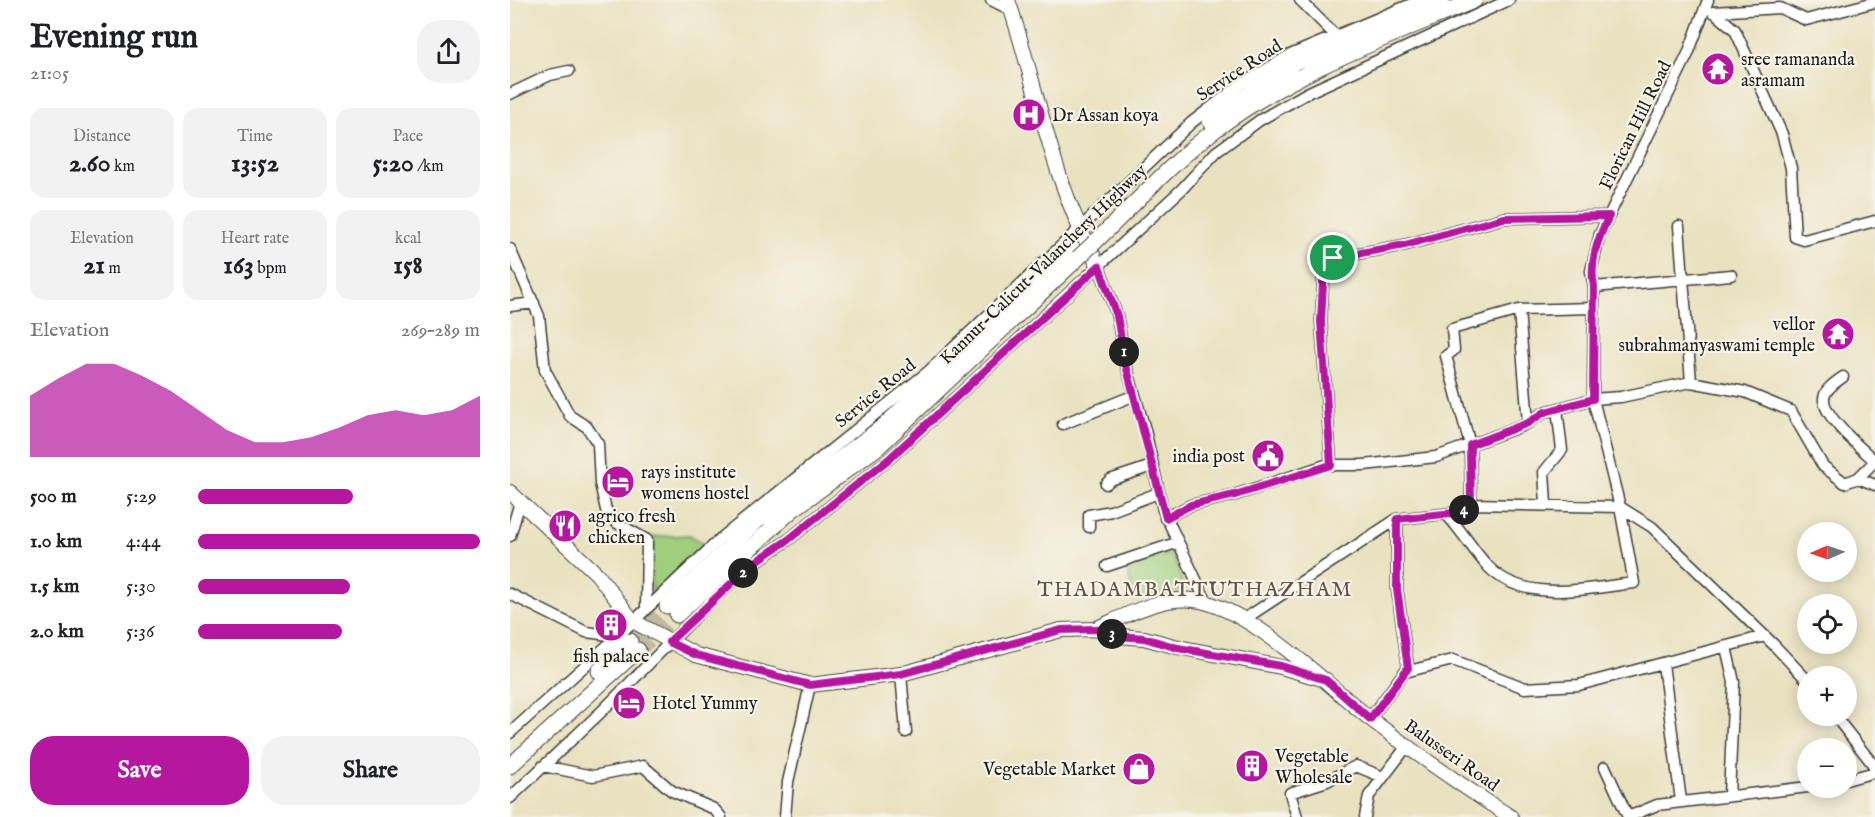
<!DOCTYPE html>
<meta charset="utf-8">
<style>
:root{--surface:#fff;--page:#f2f2f2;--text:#202124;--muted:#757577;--accent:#b5179e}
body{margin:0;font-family:"IM FELL English",serif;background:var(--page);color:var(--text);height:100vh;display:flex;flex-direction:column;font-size:22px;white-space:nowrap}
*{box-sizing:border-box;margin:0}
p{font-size:20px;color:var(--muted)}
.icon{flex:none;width:33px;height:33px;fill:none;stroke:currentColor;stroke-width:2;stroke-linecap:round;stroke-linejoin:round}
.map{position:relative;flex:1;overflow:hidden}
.sheet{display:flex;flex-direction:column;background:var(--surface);width:510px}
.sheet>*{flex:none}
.needle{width:39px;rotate:268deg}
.tools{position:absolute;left:1287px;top:522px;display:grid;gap:12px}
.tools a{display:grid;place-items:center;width:60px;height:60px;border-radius:50%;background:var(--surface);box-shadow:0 3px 15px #0003;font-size:30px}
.pin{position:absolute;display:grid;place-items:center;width:51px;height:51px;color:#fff;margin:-26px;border:3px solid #fff;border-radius:50%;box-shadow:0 2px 6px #0007}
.km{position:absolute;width:30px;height:30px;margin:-15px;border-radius:50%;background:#222;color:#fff;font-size:16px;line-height:30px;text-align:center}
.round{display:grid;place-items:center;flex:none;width:63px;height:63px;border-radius:24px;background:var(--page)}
.headline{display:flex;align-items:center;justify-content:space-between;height:102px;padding:0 30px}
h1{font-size:33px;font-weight:700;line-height:45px}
.metrics{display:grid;grid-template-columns:repeat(3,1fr);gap:9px;height:102px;padding:6px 30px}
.metrics div{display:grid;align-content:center;border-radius:15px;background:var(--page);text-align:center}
.metrics b{font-size:26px;font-weight:700}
.metrics small{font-size:16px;font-weight:400}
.metrics p{font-size:16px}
.chart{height:168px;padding:12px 30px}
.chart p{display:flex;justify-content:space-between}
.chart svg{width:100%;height:108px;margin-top:6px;fill:var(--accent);opacity:.7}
.button{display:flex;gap:12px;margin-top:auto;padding:12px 30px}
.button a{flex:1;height:69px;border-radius:24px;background:var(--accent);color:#fff;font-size:24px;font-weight:700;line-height:69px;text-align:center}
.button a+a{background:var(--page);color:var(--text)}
ul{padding:0 30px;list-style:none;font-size:20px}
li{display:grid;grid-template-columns:96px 72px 1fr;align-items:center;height:45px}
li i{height:15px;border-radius:8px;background:var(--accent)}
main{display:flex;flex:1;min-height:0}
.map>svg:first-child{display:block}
</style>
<main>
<section class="sheet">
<div class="headline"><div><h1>Evening run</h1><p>21:05</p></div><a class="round"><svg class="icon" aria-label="share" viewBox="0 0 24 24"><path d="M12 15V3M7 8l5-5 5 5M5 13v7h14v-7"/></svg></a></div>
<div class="metrics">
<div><p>Distance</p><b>2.60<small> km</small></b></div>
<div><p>Time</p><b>13:52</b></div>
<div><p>Pace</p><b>5:20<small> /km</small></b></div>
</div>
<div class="metrics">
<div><p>Elevation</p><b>21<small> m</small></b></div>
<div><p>Heart rate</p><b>163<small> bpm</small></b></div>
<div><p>kcal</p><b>158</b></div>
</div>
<div class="chart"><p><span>Elevation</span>269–289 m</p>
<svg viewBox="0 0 160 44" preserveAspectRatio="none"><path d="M0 44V19L10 12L20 6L30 6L40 11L50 17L60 25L70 33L80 38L90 38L100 36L110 32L120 27L130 25L140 27L150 25L160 19V44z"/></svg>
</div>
<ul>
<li><b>500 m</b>5:29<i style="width:55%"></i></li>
<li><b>1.0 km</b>4:44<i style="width:100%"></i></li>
<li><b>1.5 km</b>5:30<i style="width:54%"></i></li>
<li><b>2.0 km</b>5:36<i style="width:51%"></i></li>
</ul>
<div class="button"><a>Save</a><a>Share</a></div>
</section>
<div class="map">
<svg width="1365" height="817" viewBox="0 0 1365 817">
<rect width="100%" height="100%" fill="#f7f3e8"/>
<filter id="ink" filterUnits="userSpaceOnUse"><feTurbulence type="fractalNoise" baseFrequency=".0167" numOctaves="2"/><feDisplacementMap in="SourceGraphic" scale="12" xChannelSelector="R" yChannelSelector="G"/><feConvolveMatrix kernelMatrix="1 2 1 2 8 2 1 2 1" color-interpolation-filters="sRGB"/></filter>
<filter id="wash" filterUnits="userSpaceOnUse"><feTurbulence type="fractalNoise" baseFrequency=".008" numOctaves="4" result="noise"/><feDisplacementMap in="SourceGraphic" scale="24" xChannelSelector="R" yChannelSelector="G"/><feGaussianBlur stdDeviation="1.35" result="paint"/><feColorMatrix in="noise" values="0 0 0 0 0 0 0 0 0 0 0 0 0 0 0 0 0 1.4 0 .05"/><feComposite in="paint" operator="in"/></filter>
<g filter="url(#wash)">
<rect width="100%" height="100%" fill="#e9e2c1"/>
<!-- green -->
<path fill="#9fcf7d" stroke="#5e764c" stroke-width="1.5" d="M179,535L199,546L151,595L142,594L141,537Z
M662,553L675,589L623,600L617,566Z"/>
</g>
<g filter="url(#ink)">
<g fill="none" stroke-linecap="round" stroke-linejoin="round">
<!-- highway-tunnel -->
<path stroke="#c0baa0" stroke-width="15" stroke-dasharray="15 8" stroke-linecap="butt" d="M120,641L157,606
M128,650L167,615"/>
<defs>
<path id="minor" d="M481,0L501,10
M790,0L825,35
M1198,0L1178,54L1090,234L1081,271L1084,287L1083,399L1110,507L1142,527L1263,644L1298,681
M1203,12L1270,8L1296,20L1365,2
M1204,12L1225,30L1272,134L1281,168L1285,237L1294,240L1365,221
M0,94L40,75L59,71
M1169,226L1181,382
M0,249L29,316L35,370L60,416L77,427L88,444L90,483L96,510L107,523L137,540L136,610
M589,266L607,316L615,361L635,430L653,510L696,601
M1084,287L1221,275
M0,306L24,303
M1333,377C1326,382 1315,389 1314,398C1312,416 1352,449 1365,461
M1018,423L1009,310L1082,308
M553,424L625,395
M1365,461L1348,478L1365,485
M821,465L811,321L814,265L823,258L895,245L994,218L1099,216
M596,484L600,480L642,466
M1036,504L1034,472L1052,450L1047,409
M937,515C951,530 961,547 974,562C1010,606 1076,588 1124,583L1110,507L961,504
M655,518L681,505L725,495L816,465H854L926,457L1012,426L1035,412L1083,399L1111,397L1181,382L1235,392L1281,411L1313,466L1335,483L1348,478
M579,527V515L601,511L648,493
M0,536L10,502
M597,566L666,543
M0,594L76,632L108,636
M733,620L887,519
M1216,647L1224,682L1219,796
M1153,664L1171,801
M895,672L943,660L1015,688L1069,685L1255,636
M391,674L396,732
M1325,716L1365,767
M860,719L898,667L887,589V519L953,512L961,504L960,445L936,356L944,350L942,329L1009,310
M0,733L108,636L210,539L419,371L681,123L730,85L780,55L911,0
M33,766L83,776L133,766L162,791L204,809L211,817
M1095,767L1118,817
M1336,780L1365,772
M0,798L90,713L201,601L241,565L278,540L380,458L671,190L706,152L750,120L797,93L999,0
M275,817L278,782L300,685
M787,817L780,793L817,781L846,766L873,777
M855,817L859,796L897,746
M1118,817L1147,805L1298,787"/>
<path id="major" d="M498,0C528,89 542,184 589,266
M0,492L87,574L123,621L186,655L300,685L391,674L551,630L585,629L609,636L634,638L668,647L771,667L816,680
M585,629C615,616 650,596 684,600C739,606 819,687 863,721C908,755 953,787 1001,817"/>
<path id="highway" d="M700,121L785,62L932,0
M585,242C624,205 662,162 705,130C783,71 876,38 965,0
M157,606L247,521L376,424L563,249
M167,615L281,511L368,447L568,258
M89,671L120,641
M0,766L128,650"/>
</defs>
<!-- minor casing -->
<use href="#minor" stroke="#3b3a35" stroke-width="13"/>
<!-- major casing -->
<use href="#major" stroke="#3b3a35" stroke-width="16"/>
<!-- highway casing -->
<use href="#highway" stroke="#3b3a35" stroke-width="17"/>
<!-- minor -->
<use href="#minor" stroke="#fff" stroke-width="10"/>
<!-- major -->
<use href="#major" stroke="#fff" stroke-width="14"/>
<!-- highway -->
<use href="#highway" stroke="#fff" stroke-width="15"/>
<defs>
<path id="highway-bridge" d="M568,258L585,242"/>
</defs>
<!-- highway-bridge casing -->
<use href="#highway-bridge" stroke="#3b3a35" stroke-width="17" stroke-linecap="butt"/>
<!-- highway-bridge -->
<use href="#highway-bridge" stroke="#fff" stroke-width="15"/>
</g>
</g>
<g fill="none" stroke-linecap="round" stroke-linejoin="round" filter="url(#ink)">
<defs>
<path id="route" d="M1099,216C1088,238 1079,262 1084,287L1083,399L1035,412L1018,423L960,445L961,504L953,512L887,519V589L898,668L860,719L816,680L771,666L668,648L634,638L609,636L585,629L551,630L391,674L300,685L186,655L159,642L241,565L278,540L380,458L589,266L607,316L615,361L656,518L681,505L725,495L821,465L811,321L814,265L823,258L895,245L994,218Z"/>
</defs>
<!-- route casing -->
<use href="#route" stroke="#fff" stroke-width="12"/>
<!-- route -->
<use href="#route" stroke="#b5179e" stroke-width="8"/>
</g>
<!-- icons -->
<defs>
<symbol id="temple-disc" viewBox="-11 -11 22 22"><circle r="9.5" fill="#b5179e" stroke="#f7f3e8"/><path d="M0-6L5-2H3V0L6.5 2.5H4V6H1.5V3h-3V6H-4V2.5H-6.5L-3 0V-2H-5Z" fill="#fff"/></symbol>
<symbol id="hospital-disc" viewBox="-11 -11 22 22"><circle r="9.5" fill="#b5179e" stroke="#f7f3e8"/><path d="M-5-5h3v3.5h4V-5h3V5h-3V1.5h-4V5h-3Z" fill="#fff"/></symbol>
<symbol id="civic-disc" viewBox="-11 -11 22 22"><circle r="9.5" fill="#b5179e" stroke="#f7f3e8"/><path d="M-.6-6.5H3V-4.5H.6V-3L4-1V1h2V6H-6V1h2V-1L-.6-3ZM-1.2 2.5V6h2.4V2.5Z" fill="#fff"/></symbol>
<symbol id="hotel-disc" viewBox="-11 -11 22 22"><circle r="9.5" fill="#b5179e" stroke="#f7f3e8"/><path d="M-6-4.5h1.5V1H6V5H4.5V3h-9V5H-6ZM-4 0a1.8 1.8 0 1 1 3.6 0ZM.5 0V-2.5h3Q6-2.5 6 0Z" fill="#fff"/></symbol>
<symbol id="restaurant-disc" viewBox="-11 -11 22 22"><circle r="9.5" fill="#b5179e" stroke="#f7f3e8"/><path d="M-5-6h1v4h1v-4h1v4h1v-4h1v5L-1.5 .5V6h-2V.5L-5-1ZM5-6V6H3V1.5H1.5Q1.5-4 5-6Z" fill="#fff"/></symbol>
<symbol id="building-disc" viewBox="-11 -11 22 22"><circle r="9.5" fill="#b5179e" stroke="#f7f3e8"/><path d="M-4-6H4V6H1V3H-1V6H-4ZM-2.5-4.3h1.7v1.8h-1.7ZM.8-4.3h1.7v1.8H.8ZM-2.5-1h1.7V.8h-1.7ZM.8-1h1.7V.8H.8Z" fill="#fff"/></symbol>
<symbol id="shop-disc" viewBox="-11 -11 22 22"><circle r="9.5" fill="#b5179e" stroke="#f7f3e8"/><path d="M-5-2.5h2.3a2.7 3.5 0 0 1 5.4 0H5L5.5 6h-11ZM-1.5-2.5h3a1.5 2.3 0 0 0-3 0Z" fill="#fff"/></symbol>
</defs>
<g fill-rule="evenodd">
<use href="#temple-disc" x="1189" y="50" width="38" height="38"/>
<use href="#hospital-disc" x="500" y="96" width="38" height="38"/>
<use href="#temple-disc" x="1309" y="315" width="38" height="38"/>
<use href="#civic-disc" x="739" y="437" width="38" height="38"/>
<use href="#hotel-disc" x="89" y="463" width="38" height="38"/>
<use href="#restaurant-disc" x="36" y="507" width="38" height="38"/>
<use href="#building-disc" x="82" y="606" width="38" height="38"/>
<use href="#hotel-disc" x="100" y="684" width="38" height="38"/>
<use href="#building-disc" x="723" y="747" width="38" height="38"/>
<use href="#shop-disc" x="610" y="750" width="38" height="38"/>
</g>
<g text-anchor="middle" stroke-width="4.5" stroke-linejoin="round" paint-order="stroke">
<!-- poi labels -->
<g font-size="18" fill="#1c1c1c" stroke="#f7f3e8" text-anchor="start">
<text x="1231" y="65">sree ramananda<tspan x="1231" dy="21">asramam</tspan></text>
<text x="542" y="121">Dr Assan koya</text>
<text x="1305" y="330" text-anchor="end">vellor<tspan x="1305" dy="21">subrahmanyaswami temple</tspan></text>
<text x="735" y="462" text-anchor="end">india post</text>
<text x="131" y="478">rays institute<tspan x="131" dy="21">womens hostel</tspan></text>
<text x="78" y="522">agrico fresh<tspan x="78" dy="21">chicken</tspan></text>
<text x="101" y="662" text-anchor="middle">fish palace</text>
<text x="142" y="709">Hotel Yummy</text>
<text x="765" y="762">Vegetable<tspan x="765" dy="21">Wholesale</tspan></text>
<text x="606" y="775" text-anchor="end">Vegetable Market</text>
</g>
<!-- street labels -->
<g font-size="18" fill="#1c1c1c" stroke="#f7f3e8">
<text transform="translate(729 70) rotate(-33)" y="6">Service Road</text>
<text transform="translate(1125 125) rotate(-64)" y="6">Florican Hill Road</text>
<text transform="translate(533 264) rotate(-44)" y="6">Kannur-Calicut-Valanchery Highway</text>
<text transform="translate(365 393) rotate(-39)" y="6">Service Road</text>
<text transform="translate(942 755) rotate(35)" y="6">Balusseri Road</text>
</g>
<!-- quarter labels -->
<g font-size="21" letter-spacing="1.5" fill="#635347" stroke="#f7f3e8">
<text x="685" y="596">THADAMBATTUTHAZHAM</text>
</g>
</g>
</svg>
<div class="tools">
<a><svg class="needle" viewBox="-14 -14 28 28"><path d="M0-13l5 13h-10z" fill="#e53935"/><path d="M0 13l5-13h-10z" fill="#757577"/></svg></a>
<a><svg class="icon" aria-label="locate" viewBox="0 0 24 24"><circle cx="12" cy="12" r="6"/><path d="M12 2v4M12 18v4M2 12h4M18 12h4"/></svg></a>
<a>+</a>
<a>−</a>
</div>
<div class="pin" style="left:823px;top:258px;background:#1e9e55"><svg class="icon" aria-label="arrive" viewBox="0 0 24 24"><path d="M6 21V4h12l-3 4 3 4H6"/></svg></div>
<b class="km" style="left:614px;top:352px">1</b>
<b class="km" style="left:233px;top:573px">2</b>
<b class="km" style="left:602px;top:634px">3</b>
<b class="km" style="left:954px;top:510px">4</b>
</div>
</main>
